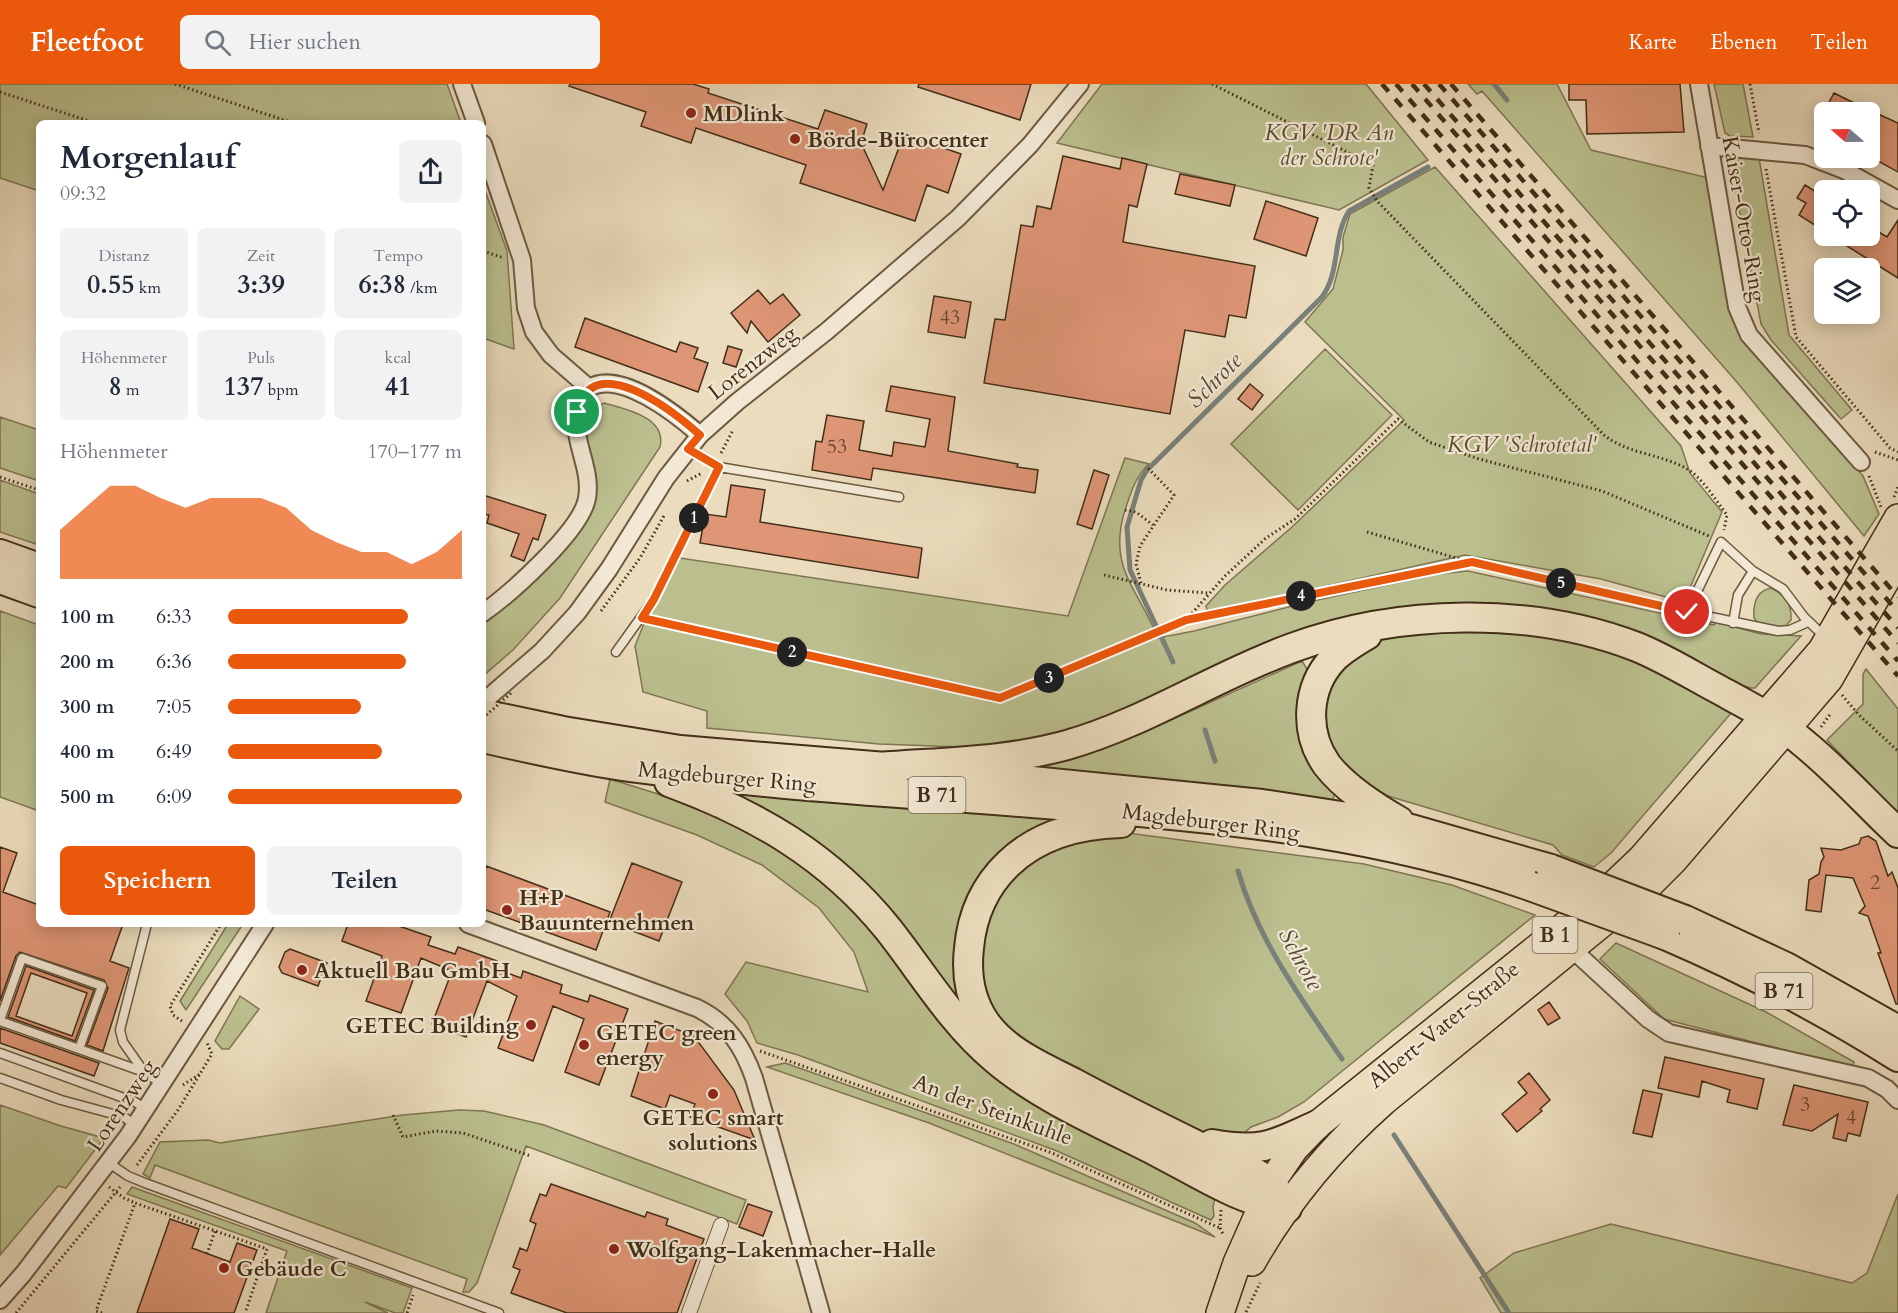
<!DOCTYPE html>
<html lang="de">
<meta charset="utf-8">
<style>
:root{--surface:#fff;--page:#f2f2f3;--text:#1f2937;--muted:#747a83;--accent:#ea580c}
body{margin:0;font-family:Cardo,serif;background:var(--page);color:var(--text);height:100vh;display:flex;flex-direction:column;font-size:22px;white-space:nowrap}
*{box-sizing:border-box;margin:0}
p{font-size:20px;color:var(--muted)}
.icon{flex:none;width:33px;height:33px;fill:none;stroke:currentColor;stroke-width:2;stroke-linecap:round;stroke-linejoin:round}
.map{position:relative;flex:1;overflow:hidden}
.side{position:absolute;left:36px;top:36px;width:450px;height:807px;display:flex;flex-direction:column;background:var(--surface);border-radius:9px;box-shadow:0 3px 15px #0003}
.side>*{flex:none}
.needle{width:39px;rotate:290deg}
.fabs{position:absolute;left:1814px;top:18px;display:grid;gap:12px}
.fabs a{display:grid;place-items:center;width:66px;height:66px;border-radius:9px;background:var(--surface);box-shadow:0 3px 15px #0003;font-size:30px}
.pin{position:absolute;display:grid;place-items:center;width:51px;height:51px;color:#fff;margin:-26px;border:3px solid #fff;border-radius:50%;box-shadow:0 2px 6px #0007}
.km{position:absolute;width:30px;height:30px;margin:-15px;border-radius:50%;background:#222;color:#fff;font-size:16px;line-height:30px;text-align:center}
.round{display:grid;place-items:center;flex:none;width:63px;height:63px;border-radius:9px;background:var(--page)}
.summary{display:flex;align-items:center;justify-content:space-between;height:102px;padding:0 24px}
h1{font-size:33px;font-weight:800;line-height:45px}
.metrics{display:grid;grid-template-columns:repeat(3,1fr);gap:9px;height:102px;padding:6px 24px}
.metrics div{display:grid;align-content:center;border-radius:9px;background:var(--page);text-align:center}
.metrics b{font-size:26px;font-weight:800}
.metrics small{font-size:16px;font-weight:400}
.metrics p{font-size:16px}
.chart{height:168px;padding:12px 24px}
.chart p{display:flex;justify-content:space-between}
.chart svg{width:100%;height:108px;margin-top:6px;fill:var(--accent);opacity:.7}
.action{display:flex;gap:12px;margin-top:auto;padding:12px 24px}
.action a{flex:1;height:69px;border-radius:9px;background:var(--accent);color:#fff;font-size:24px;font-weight:800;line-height:69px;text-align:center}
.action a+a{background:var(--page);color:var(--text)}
ul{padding:0 24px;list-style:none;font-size:20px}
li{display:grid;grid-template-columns:96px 72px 1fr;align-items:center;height:45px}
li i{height:15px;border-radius:8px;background:var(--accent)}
header{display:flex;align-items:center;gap:36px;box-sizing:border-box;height:84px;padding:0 30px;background:var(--accent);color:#fff}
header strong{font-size:28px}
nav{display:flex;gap:33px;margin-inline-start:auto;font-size:21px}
.search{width:420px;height:54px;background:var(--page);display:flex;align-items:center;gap:15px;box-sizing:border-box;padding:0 21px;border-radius:9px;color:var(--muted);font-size:22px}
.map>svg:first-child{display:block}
</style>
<header>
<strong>Fleetfoot</strong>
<div class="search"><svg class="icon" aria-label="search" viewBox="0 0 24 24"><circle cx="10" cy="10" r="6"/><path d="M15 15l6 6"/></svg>Hier suchen</div>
<nav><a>Karte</a><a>Ebenen</a><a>Teilen</a></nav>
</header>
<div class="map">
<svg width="1898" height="1229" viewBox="0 0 1898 1229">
<rect width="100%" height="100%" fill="#ebdcbd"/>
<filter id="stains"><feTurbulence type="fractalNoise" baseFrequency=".00333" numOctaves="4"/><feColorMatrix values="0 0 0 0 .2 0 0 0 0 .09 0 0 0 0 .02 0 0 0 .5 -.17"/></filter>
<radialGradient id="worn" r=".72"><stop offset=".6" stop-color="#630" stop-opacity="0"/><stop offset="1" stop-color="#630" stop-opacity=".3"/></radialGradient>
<!-- green -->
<path fill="#bbbf8e" stroke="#7e7652" stroke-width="1.5" d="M0,0H447L461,39H39V107L0,94Z
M1102,0H1366L1428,76L1339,126L1057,59Z
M1468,0H1557L1591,66L1709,94L1733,236L1741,252L1764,280L1863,392L1879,430L1864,452L1736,297L1482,7L1477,10Z
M1714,0H1743L1753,53L1730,52L1725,49Z
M1736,73L1759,74L1789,251L1852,326L1841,335L1771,256L1761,240L1731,82Z
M1435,83L1681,362L1690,389L1722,428L1684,518L1601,495L1465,471L1228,524L1207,526L1206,522L1225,501L1292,443L1404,336L1305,238L1333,205L1343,166V153L1350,130Z
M483,101L507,167L514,265L483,254Z
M1325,265L1392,331L1298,426L1231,360Z
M604,319C625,325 667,333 660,363L560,514L513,566L483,592V538L501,525L584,440C592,428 597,415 596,400C594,372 569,336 604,319Z
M0,333L39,346V397L0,384Z
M1125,374L1149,380C1137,391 1132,405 1127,420C1105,482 1137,502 1158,554L1194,547L1308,518L1438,490L1468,487L1714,541L1716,538L1761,550L1801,552L1755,604H1751L1460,520L1096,639L1051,652L987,662L961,663L879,660L707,644V627L643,608L635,562L643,542L680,474L1068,532Z
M0,396L39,410V461L0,448Z
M1771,504C1785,511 1792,520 1791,536L1783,545L1759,540L1754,534C1753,521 1756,507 1771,504Z
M0,527L39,541V727L0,713Z
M1482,546L1565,555L1639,577L1732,628L1611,769L1594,783L1562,771L1553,761L1388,712C1352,694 1324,667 1325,625C1326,615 1328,598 1334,590C1339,583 1349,578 1356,573C1361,568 1367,562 1373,558C1399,545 1453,547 1482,546Z
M1302,577L1307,585C1289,635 1297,673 1335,710L1332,717L1038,684L1140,650Z
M1866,585L1898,625V730L1827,656L1863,620V590Z
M610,695L658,710L749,746L830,798L1109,1059L1215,1114L1213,1123L1214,1132L1211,1136L1057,1067L798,971L757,959L747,937L725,910L746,878L868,908L854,868L819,824L762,781L697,751L605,718Z
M729,705L1057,734C1035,742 1016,752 999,769L965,923L728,710Z
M1120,748L1364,780L1452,801L1535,831L1304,1018L1278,1033L1251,1043L1244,1049L1241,1057L1197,1048L1034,964L1007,946L986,913L979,870L997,808L1041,767Z
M228,840H243L186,926L180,917Z
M1616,859L1766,928L1854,978L1853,984L1664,935L1600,875Z
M240,912L259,925L229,965H222L215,957Z
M785,979L1014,1060L1195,1139L1215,1153L929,1039L767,983Z
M0,1021L61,1042L104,1054L66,1104L58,1102L0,1171Z
M459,1026L484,1027L544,1041L746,1116L737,1140L526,1062L477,1199L469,1208H463L467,1195L155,1081L150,1094L143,1090L160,1058L208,1056L220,1059L403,1031Z
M132,1103L412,1204L403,1229H395L365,1218L388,1229H266L287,1167L127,1110Z
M1898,1110V1229H1501L1480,1194L1514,1169L1611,1140L1852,1199L1867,1189Z"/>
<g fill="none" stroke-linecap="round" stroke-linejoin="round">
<!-- stream -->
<path stroke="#79817a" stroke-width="5" d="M1494,0L1507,16
M1173,578L1130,486L1127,443L1141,396L1147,386L1322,213C1341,187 1332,153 1349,127L1428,83
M1205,646L1215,677
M1238,787C1258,856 1302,916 1342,975
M1394,1051L1509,1229"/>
</g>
<!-- building -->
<path fill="#df9676" stroke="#422e17" stroke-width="1.5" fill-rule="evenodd" d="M570,0H693L709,5L708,9L818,45L825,26L867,40L861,59L883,106L904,50L961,70L948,109L927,101L915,137L800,99L806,81L696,44L691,59L641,42L646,28L569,2Z
M919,0H1031L1020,36L918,3Z
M1569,0H1680L1684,48L1587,50L1586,16H1569Z
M1834,9L1872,28H1824Z
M1878,30L1898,39V88L1869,72V48Z
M1063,72L1120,85L1122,74L1147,80L1137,123L1129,121L1123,158L1255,182L1246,234L1229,231L1225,253L1185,246L1170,330L984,299L995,235L1005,236L1021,141L1033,143L1037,122L1051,125Z
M1180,90L1235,101L1230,122L1175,110Z
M1805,101L1824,113V147L1799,131L1806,119L1797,114Z
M1266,117L1318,134L1306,172L1254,155Z
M1898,136V194L1831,152H1869V142L1887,153Z
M758,206L770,220L783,210L800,231L768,258L751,237L747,249L731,229Z
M934,212L971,218L965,254L928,248Z
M585,234L676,268L680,258L698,264L694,274L708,279L698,308L575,263Z
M728,262L742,266L736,283L723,279Z
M1250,300L1263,311L1252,326L1238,315Z
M891,302L955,313L948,367L1018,380L1017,383L1038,386L1035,409L873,384L871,396L812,386L816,357L822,358L827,331L864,337L859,366L892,372L894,358L925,363L930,335L886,327Z
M1094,386L1109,391L1092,445L1077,440Z
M731,401L765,406L760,438L922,464L918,494L700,459L705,430L726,433Z
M483,411L546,431L538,456L533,454L524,477L511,472L519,450L487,439L489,431L483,430Z
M1868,752L1876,757L1888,792L1892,788L1898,804V920H1896L1878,869H1881L1868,832L1859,829L1865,822L1853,794L1826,791L1821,828L1806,826L1809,796L1819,790L1821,778L1824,773L1821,764L1841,766L1859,760L1861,754Z
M0,763L17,769L3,808L39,821V840H123L110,877L129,884L103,967L87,961L108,904L104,896L20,868L16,872L0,917Z
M632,779L682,798L659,857L609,838Z
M486,782L610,828L596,866L483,825V791Z
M348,840H393L431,853L428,861L455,870L458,863L497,877L494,884L521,894L523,887L562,901L560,909L588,918L590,911L628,925L599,1001L565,988L584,935L553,922L533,977L498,964L517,912L487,897L466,953L432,940L452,887L421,874L401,929L366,917L382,872L342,857Z
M290,865L327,879L318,902L282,889L279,883L285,868Z
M26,882L94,906L75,957L8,933ZM31,889L87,909L72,952L16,932Z
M1549,918L1560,934L1548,941L1538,926Z
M655,937L694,952L734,1006L755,1056L690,1033L695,1020L670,1011L665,1025L631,1012Z
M0,944L99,979L94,992L0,959Z
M1665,973L1764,995L1757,1025L1727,1018L1730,1006L1702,997L1699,1013L1658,1004Z
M1529,989L1550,1016L1540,1025L1542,1027L1517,1048L1502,1030L1527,1009L1518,998Z
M1794,1001L1868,1018L1860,1052L1848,1049L1846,1057L1833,1054L1838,1030L1812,1047L1783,1041Z
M1643,1006L1662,1010L1652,1053L1633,1049Z
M551,1100L645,1133L647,1128L668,1135L666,1141L704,1155L677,1229H567L511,1209L520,1186L513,1183L520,1164L527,1167L536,1140L530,1137L540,1110L546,1112Z
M748,1120L772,1128L763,1152L739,1143Z
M170,1135L199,1145L192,1164L230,1178L237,1159L257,1166L234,1229H137Z"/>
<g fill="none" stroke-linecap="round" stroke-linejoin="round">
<defs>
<path id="service" d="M688,365L719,383L899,413
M1808,538L1790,546L1778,547L1687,528L1721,458L1753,487L1783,505L1804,533L1826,554
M1733,539L1738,511L1753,487
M616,568L654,515L719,383
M0,936L22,874L102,902L79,965
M0,937L144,988L162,1000
M0,969L135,1018L146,1025
M144,988L123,958L120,946L147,840
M0,994L61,1016L124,1033L135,1041
M109,1079L128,1092L145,1099L499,1229"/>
<path id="pedestrian" d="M689,1229L721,1141"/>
<path id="minor" d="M462,0L476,39
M1699,0L1737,223L1749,251L1861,378
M483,60L522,176L526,224L534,248L551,271L589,304C620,285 677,331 700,351
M1709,62L1805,71L1844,86L1898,116
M483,529C510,510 582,446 587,414C594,376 557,339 589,304
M483,618L542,567L577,529L609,485L666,394L700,351L737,318L827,247L958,134L1030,61L1080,0
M468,840L697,924C728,939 743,963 754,994L821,1229
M1572,865L1648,935L1669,949L1868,994L1887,1005L1898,1016
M0,1216L23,1190L128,1052L265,840"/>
<path id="primary" d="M1252,1178C1286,1118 1332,1063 1384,1017L1650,800L1673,777L1829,595L1898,475
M1220,1229L1237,1179L1275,1093L1294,1065L1317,1041L1602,812L1641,775L1822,566L1898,434"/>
<path id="trunk" d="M0,470L39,484
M0,495L39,509
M1367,551C1355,558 1343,565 1333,575C1306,604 1304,649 1327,681C1345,704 1373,722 1399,737
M483,630L563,647L680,666L898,684
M483,654C531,665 580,676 629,683C779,703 930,710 1080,723C1233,735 1385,751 1530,802
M879,683C941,678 1006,678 1067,661C1145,639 1215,592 1292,564C1398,525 1531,522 1637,563C1664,574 1690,590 1716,604C1745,620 1776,635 1801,657C1836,685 1866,719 1898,749
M962,690L1262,720L1367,736L1411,745L1551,785
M669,698C756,730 829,772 888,845C922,888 952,939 994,974C1040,1014 1105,1041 1159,1069C1200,1090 1241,1118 1287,1124
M1121,739C1080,740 1038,751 1008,780C984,803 972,831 969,864C966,890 970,916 985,938C1006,968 1043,983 1074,999C1120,1024 1166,1046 1212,1069C1227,1076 1263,1090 1272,1101C1278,1108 1282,1117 1287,1124
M1685,836L1786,883L1898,946
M1665,851C1746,886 1824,926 1898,973
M1212,1060C1261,1069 1274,1061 1317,1041"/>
</defs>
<!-- service casing -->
<use href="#service" stroke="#6c5a40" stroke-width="11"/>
<!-- pedestrian casing -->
<use href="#pedestrian" stroke="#6c5a40" stroke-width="16"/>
<!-- minor casing -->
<use href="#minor" stroke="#6c5a40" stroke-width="20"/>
<!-- primary casing -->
<use href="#primary" stroke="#422e17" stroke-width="30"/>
<!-- trunk casing -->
<use href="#trunk" stroke="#422e17" stroke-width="32"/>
<!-- path -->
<path stroke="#422e17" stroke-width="3" stroke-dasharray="1.5 3" stroke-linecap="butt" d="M175,0L293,39
M1212,0L1373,81L1369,104L1377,117L1604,351C1627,370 1662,370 1687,385C1701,392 1717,418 1727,431L1724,446
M1750,0L1759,49
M0,8L95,39
M1766,85L1796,253L1890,364L1898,368
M483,167L504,174
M1875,368L1898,376
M721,369L733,346
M1869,392L1881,423
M0,393L39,406
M687,397L702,389
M1894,413L1898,403
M1125,426L1136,428L1153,441
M1367,448L1470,478
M1104,491L1167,506L1208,509
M1141,499L1136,480L1140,462L1174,411L1146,382
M601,527L640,474L665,430
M1186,536L1225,492L1266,454L1295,435L1398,335L1429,358L1479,375L1602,407L1709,452
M654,537L1000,614L1186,536L1472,478L1676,525
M1842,611L1859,631L1898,667
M1821,643L1831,629
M182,937L173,931L170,922L221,840
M760,967L1052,1069L1220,1144
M183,1001L200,990
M393,1031L403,1053L436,1047L463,1049L531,1072
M137,1081L178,1026L212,970L207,959
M109,1103L124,1114L135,1119
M1221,1126L1220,1144L1224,1152
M207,1170L215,1147
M1246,1228L1260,1199
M16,1229L120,1103
M102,1229L96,1227L135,1119L267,1165L245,1229
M407,1229L413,1211"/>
<!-- service -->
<use href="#service" stroke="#f2e8d4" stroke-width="8"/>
<!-- pedestrian -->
<use href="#pedestrian" stroke="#f2e8d4" stroke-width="14"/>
<!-- minor -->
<use href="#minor" stroke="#f2e8d4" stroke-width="16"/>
<!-- primary -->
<use href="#primary" stroke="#ebdcbd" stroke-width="27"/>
<!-- trunk -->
<use href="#trunk" stroke="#ebdcbd" stroke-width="28"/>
<!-- rail -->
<path stroke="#422e17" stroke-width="4.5" stroke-dasharray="10 10" stroke-linecap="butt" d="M1382,0L1898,592
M1396,0L1898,577
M1412,0L1898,559
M1424,0L1898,544
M1439,0L1898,528
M1451,0L1898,513"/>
<defs>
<path id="trunk-bridge" d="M1551,785L1685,836
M1530,802L1665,851"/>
</defs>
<!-- trunk-bridge casing -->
<use href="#trunk-bridge" stroke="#422e17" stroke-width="32" stroke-linecap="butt"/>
<!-- path-bridge -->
<path stroke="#422e17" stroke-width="3" stroke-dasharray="1.5 3" stroke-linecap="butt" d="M483,634L511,609"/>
<!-- trunk-bridge -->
<use href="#trunk-bridge" stroke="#ebdcbd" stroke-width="28"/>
</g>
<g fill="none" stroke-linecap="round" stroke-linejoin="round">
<defs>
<path id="route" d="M577,328C592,263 673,327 700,351L688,365L719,383L654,515L642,534L1000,614L1186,536L1472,478L1687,528"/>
</defs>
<!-- route casing -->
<use href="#route" stroke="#fff" stroke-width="12"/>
<!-- route -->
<use href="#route" stroke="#ea580c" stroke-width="8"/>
</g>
<!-- markers -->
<g fill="#8f2418" stroke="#f2e8d4" stroke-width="2">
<circle cx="691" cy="29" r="6"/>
<circle cx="795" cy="55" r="6"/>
<circle cx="507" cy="826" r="6"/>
<circle cx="302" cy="886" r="6"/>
<circle cx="531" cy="941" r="6"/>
<circle cx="584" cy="961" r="6"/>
<circle cx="713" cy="1010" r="6"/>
<circle cx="614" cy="1165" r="6"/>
<circle cx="224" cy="1184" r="6"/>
</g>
<g text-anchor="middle" stroke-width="4.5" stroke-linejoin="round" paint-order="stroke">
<!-- number labels -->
<g font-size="20" fill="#69482f">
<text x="950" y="240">43</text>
<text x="837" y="369">53</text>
<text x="1875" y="805">2</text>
<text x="1805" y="1027">3</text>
<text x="1851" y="1040">4</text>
</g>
<!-- shield labels -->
<g fill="#f2e8d4" stroke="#776650" stroke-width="1.5">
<rect x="908.5" y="693" width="57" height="36" rx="4.5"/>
<rect x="1532.5" y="833" width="45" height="36" rx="4.5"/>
<rect x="1755.5" y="889" width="57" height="36" rx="4.5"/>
</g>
<g font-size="21" font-weight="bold" fill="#422e17">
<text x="937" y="718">B 71</text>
<text x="1555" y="858">B 1</text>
<text x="1784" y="914">B 71</text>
</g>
<!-- poi labels -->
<g font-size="22" font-weight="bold" fill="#422e17" stroke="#f2e8d4" text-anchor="start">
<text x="703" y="37">MDlink</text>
<text x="807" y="63">Börde-Bürocenter</text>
<text x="519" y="821">H+P<tspan x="519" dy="25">Bauunternehmen</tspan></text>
<text x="314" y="894">Aktuell Bau GmbH</text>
<text x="519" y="949" text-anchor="end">GETEC Building</text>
<text x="596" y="956">GETEC green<tspan x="596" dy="25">energy</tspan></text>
<text x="713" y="1041" text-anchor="middle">GETEC smart<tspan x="713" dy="25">solutions</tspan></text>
<text x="626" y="1173">Wolfgang-Lakenmacher-Halle</text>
<text x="236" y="1192">Gebäude C</text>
</g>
<!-- park labels -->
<g font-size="22" font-style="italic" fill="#5a4b2f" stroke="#f2e8d4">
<text x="1329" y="56">KGV 'DR An<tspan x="1329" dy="25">der Schrote'</tspan></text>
<text x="1522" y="368">KGV 'Schrotetal'</text>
</g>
<!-- street labels -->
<g font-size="22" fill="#422e17" stroke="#f2e8d4">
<text transform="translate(1745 135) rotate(80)" y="8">Kaiser-Otto-Ring</text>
<text transform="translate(752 278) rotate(-38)" y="8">Lorenzweg</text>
<text transform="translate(727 692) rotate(5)" y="8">Magdeburger Ring</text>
<text transform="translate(1211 737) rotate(7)" y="8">Magdeburger Ring</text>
<text transform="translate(1443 940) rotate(-39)" y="8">Albert-Vater-Straße</text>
<text transform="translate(121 1021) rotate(-56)" y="8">Lorenzweg</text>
<text transform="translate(993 1025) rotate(20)" y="8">An der Steinkuhle</text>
</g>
<!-- water labels -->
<g font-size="24" font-style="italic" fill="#544a38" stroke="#f2e8d4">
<text transform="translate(1214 296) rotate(-45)" y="8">Schrote</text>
<text transform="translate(1301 875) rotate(61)" y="8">Schrote</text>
</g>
</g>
<rect width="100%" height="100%" filter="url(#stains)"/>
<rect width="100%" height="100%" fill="url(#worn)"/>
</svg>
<div class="fabs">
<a><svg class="needle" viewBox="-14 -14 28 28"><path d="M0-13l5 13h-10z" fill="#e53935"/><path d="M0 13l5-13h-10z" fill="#747a83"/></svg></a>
<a><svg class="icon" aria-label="locate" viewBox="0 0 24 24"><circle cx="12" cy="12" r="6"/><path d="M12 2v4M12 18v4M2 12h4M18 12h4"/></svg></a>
<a><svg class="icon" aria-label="layers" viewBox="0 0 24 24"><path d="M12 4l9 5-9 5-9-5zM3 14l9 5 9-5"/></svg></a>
</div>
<div class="pin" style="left:577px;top:328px;background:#1e9e55"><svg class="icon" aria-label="arrive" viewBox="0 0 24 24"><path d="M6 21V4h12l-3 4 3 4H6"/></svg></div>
<div class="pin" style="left:1687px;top:528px;background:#d93025"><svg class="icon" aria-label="check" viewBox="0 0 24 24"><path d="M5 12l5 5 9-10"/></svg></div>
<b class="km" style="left:694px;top:434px">1</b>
<b class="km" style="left:792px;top:568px">2</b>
<b class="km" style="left:1049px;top:594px">3</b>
<b class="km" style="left:1301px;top:512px">4</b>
<b class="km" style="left:1561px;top:499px">5</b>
<section class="side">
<div class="summary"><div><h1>Morgenlauf</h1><p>09:32</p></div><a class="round"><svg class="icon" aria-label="share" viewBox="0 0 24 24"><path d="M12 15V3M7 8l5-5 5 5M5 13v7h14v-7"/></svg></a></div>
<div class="metrics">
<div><p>Distanz</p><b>0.55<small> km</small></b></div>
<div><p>Zeit</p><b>3:39</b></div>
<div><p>Tempo</p><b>6:38<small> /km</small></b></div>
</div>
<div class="metrics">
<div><p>Höhenmeter</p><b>8<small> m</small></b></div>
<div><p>Puls</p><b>137<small> bpm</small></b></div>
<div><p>kcal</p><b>41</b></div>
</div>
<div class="chart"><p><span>Höhenmeter</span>170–177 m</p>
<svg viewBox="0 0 160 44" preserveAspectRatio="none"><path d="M0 44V24L10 15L20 6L30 6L40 11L50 15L60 11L70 11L80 11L90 15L100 24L110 29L120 33L130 33L140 38L150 33L160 24V44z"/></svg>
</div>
<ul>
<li><b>100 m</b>6:33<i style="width:77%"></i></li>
<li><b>200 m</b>6:36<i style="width:76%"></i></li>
<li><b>300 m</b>7:05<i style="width:57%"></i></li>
<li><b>400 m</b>6:49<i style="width:66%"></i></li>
<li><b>500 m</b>6:09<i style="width:100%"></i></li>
</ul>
<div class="action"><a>Speichern</a><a>Teilen</a></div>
</section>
</div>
